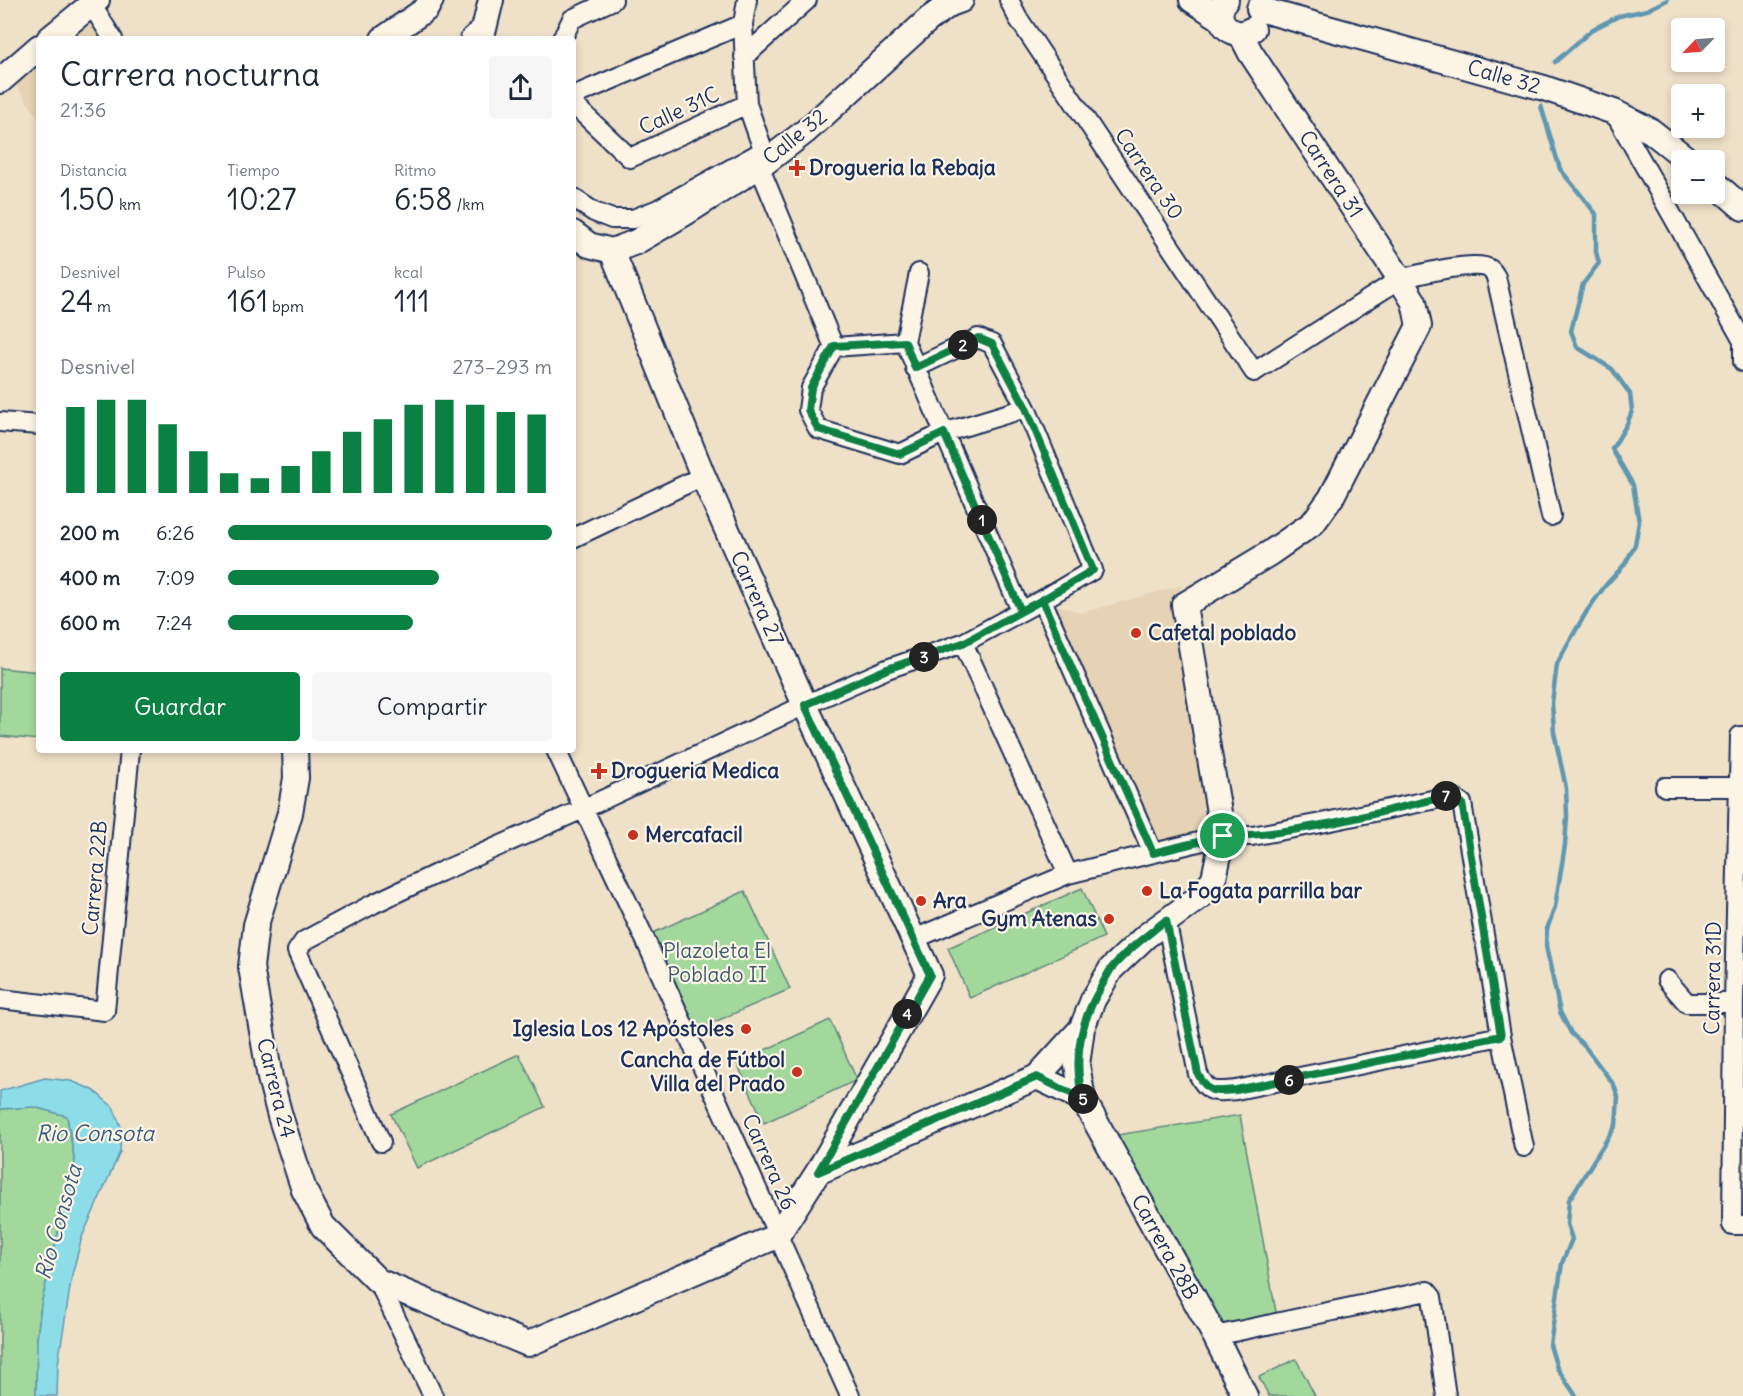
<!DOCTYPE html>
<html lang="es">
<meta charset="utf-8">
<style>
:root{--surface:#fff;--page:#f6f6f7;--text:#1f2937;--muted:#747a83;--accent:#0b8043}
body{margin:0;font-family:Delius,sans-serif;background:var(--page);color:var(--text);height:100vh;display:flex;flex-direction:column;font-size:22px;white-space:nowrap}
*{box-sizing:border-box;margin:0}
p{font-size:20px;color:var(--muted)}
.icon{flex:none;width:33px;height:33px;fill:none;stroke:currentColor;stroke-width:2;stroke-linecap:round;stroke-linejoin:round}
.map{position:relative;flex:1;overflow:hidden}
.side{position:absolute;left:36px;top:36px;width:540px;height:717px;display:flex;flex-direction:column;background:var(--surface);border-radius:6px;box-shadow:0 3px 9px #0003}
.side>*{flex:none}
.needle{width:39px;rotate:245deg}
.tools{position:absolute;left:1671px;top:18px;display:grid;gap:12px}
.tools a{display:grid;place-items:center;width:54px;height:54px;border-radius:6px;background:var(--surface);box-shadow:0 3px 9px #0003;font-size:30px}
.pin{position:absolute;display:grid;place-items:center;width:51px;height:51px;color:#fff;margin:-26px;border:3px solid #fff;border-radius:50%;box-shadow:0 2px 6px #0007}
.km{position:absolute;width:30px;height:30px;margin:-15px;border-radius:50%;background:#222;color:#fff;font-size:16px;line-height:30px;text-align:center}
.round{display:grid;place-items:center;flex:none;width:63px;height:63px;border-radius:6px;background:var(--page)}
.head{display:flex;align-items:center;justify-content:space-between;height:102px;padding:0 24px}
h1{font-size:33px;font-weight:600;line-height:45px}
.stats{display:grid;grid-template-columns:repeat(3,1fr);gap:9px;height:102px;padding:6px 24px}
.stats div{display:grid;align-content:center}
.stats b{font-size:30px;font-weight:600}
.stats small{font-size:16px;font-weight:400}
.stats p{font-size:16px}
.chart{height:168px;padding:12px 24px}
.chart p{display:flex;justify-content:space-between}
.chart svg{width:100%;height:108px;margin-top:6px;stroke:var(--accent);stroke-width:6}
.button{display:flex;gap:12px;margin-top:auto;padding:12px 24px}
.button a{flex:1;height:69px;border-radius:6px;background:var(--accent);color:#fff;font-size:24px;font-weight:600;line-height:69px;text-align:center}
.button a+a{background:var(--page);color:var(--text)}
ul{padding:0 24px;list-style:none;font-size:20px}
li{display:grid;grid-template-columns:96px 72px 1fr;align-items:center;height:45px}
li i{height:15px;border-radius:8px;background:var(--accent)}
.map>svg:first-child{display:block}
</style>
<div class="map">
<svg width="1743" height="1396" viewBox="0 0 1743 1396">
<rect width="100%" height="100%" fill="#efe0c8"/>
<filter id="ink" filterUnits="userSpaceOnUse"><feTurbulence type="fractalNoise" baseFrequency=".0167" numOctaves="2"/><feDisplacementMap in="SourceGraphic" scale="12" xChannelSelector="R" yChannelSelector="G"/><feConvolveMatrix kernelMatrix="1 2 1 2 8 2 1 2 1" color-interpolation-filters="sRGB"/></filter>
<g filter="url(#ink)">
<!-- built -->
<path fill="#e6d2b4" d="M91,4L113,39H49Z
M39,47V119L8,74Z
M1180,586L1223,836L1153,853L1042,600L1081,613Z"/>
<!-- green -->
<path fill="#a2d89c" stroke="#5e847d" stroke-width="1.5" d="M0,668L39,672V740L0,736Z
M1082,888L1104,937L970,998L948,948Z
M745,891L790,989L687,1034L644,937Z
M830,1020L857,1080L764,1123L737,1063Z
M519,1054L545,1107L417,1168L391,1114Z
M34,1107L67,1116L75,1162L41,1305L37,1339L36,1396H0V1109Z
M1240,1115L1278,1323L1215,1336L1105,1137Z
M1296,1359L1315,1396H1269L1259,1377Z"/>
<!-- water -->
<path fill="#8ddde9" stroke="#5f97b1" stroke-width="1.5" d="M45,1078L71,1081L93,1090L113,1107L121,1127L120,1152L82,1237L72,1275L58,1364L57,1396H36L37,1339L41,1305L75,1162L67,1116L34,1107L0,1109V1091Z"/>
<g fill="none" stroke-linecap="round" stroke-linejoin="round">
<!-- stream -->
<path stroke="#5f97b1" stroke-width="4.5" d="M1555,62L1593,29L1619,16L1647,10L1667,0
M1541,106L1560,169L1596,214V252L1599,263L1583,284L1571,331L1577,347L1612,369L1630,394L1632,411L1627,424L1612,449L1633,485L1639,522L1635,545L1625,564L1605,586L1587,611L1566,647L1557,664L1552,703L1554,732L1566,788L1567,816L1565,845L1555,907L1547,929L1546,946L1560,1012L1571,1033L1586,1048L1614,1085L1618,1097L1616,1125L1569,1200L1567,1224L1572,1239L1562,1263L1550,1345L1557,1368L1576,1396"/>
<defs>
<path id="street" d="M747,0L743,24L747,104L767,161
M1009,0L1018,18L1254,372L1400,279C1416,275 1478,259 1490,269C1493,271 1494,274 1496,277L1551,516
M91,4L113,39
M562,39L572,19L613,0
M744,57L807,0
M573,96L743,24
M573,104L630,158L747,104
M1614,112L1743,341V362
M759,166L834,347
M573,198L594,212L612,219H633L656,210L759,153
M919,273L905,342L1021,611
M834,347L811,388L808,410L818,429L900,454L943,433L1026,408
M834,347L905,342
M0,422L39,425
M573,538L703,476
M1042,600L1153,853
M963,643L1068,874
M1743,736H1740L1734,1003L1732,1225H1743
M556,750L644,937L850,1396
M1665,787H1740
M1166,920L1198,1074C1208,1094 1215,1092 1236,1090L1501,1036
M914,939L1068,874L1223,836H1252L1321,823L1451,796L1462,803L1501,1036L1524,1147
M1667,980L1687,1003H1734
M0,999L105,1011L130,750
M381,1142L297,951L304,941L373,904L440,872L583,809L805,705L887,669L963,643L1042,600L1093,570L1026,408L992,344L978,338L915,368
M378,1281L433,1396
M1215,1336L1427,1291L1432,1297L1446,1396"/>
<path id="secondary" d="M1192,0L1220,18
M1226,0C1214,15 1223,31 1241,34L1253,29
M1259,9L1544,88L1614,112L1651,131L1688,160
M49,39L97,0
M383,39L426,9L431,0
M473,39L484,29L491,0
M0,81L39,47
M1714,183L1743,208
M573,233L589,245L612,251
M612,251L636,242L687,212L767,161L806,131L929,19L950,4L961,0
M295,750L296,778L290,813L256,925L251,967L270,1078L280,1116L304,1190L323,1226L378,1281L528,1344L777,1236L818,1172L930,975L805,705L703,476L612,251
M1082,1028L1077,1065L1083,1099L1215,1336L1245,1396
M1037,1077L1083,1099
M818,1172L1037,1077L1082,1028L1093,1000L1111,969L1146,936L1202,895L1214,878L1223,836L1184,605L1270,553L1313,523L1331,498L1419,326L1414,302L1400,279L1250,52L1241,34"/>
</defs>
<!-- street casing -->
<use href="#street" stroke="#1b2f5e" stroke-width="22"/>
<!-- secondary casing -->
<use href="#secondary" stroke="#1b2f5e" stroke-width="28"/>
<!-- street -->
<use href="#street" stroke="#fcf5e5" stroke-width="18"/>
<!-- secondary -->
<use href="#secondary" stroke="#fcf5e5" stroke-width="24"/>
</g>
</g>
<g fill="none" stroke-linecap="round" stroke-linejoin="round" filter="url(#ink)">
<defs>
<path id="route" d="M1223,836L1153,853L1042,600L1021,611L944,433L900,454L818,429L808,410L811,388L834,346L905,342L915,368L978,338L992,344L1026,408L1093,570L1042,600L963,643L887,669L805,705L930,975L818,1172L1037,1077L1083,1099C1073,1060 1079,1024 1100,989C1103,983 1107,975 1111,969C1126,950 1148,935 1166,920L1198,1074C1208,1094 1215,1092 1236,1090L1501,1036L1462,803L1451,795C1380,812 1295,836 1223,836"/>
</defs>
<!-- route casing -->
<use href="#route" stroke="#fff" stroke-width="12"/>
<!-- route -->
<use href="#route" stroke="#0b8043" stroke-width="8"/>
</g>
<!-- markers -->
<g fill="#c8321e" stroke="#fcf5e5" stroke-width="2">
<path d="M794 159h6v6h6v6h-6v6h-6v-6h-6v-6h6z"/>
<circle cx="1136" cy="633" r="6"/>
<path d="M596 762h6v6h6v6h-6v6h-6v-6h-6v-6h6z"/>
<circle cx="633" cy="835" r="6"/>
<circle cx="1147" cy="891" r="6"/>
<circle cx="921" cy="901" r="6"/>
<circle cx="1109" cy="919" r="6"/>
<circle cx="746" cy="1029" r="6"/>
<circle cx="797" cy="1072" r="6"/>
</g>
<g text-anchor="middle" stroke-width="4.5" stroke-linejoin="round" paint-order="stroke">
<!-- street labels -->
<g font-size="21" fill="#1b2f5e" stroke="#fcf5e5">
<text transform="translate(1504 77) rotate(16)" y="7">Calle 32</text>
<text transform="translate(679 111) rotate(-25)" y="7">Calle 31C</text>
<text transform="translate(795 137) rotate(-39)" y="7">Calle 32</text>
<text transform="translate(1149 174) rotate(56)" y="7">Carrera 30</text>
<text transform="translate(1331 174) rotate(57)" y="7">Carrera 31</text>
<text transform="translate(757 598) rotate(66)" y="7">Carrera 27</text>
<text transform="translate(95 878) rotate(-85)" y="7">Carrera 22B</text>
<text transform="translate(1713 978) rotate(-89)" y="7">Carrera 31D</text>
<text transform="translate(276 1088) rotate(76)" y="7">Carrera 24</text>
<text transform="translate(769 1162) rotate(66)" y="7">Carrera 26</text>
<text transform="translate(1165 1247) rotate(61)" y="7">Carrera 28B</text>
</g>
<!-- poi labels -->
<g font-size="21" font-weight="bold" fill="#1b2f5e" stroke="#fcf5e5" text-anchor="start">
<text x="809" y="175">Drogueria la Rebaja</text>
<text x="1148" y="640">Cafetal poblado</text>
<text x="611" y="778">Drogueria Medica</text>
<text x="645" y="842">Mercafacil</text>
<text x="1159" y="898">La Fogata parrilla bar</text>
<text x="933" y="908">Ara</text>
<text x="1097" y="926" text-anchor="end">Gym Atenas</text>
<text x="734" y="1036" text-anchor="end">Iglesia Los 12 Apóstoles</text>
<text x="785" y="1067" text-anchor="end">Cancha de Fútbol<tspan x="785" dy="24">Villa del Prado</tspan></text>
</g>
<!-- park labels -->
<g font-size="21" fill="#3d596e" stroke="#fcf5e5">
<text x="717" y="958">Plazoleta El<tspan x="717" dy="24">Poblado II</tspan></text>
</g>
<!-- water labels -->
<g font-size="22" font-style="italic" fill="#385a81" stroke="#fcf5e5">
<text x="95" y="1141">Rio Consota</text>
<text transform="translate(58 1222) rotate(-74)" y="8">Río Consota</text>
</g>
</g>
</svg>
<div class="tools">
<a><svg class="needle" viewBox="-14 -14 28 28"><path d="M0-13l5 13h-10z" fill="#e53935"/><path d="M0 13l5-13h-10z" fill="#747a83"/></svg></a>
<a>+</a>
<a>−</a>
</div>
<div class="pin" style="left:1223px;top:836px;background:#1e9e55"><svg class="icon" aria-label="arrive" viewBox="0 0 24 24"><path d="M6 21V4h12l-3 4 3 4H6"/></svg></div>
<b class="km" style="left:982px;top:520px">1</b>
<b class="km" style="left:963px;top:345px">2</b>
<b class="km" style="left:924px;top:657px">3</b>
<b class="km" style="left:907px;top:1014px">4</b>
<b class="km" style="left:1083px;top:1099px">5</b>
<b class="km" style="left:1289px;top:1080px">6</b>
<b class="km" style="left:1446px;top:796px">7</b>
<section class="side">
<div class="head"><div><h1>Carrera nocturna</h1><p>21:36</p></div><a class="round"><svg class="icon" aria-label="share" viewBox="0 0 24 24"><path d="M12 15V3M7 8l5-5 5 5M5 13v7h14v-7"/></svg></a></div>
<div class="stats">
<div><p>Distancia</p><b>1.50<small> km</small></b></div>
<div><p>Tiempo</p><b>10:27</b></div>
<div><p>Ritmo</p><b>6:58<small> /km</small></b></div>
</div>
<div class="stats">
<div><p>Desnivel</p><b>24<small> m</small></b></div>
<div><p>Pulso</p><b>161<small> bpm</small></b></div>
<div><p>kcal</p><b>111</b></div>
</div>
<div class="chart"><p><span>Desnivel</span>273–293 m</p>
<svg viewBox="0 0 160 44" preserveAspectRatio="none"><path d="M5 44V9M15 44V6M25 44V6M35 44V16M45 44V27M55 44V36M65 44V38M75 44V33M85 44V27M95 44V19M105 44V14M115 44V8M125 44V6M135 44V8M145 44V11M155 44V12"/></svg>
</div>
<ul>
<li><b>200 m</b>6:26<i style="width:100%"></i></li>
<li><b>400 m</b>7:09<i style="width:65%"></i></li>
<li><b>600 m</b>7:24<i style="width:57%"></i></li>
</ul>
<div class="button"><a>Guardar</a><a>Compartir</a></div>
</section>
</div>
